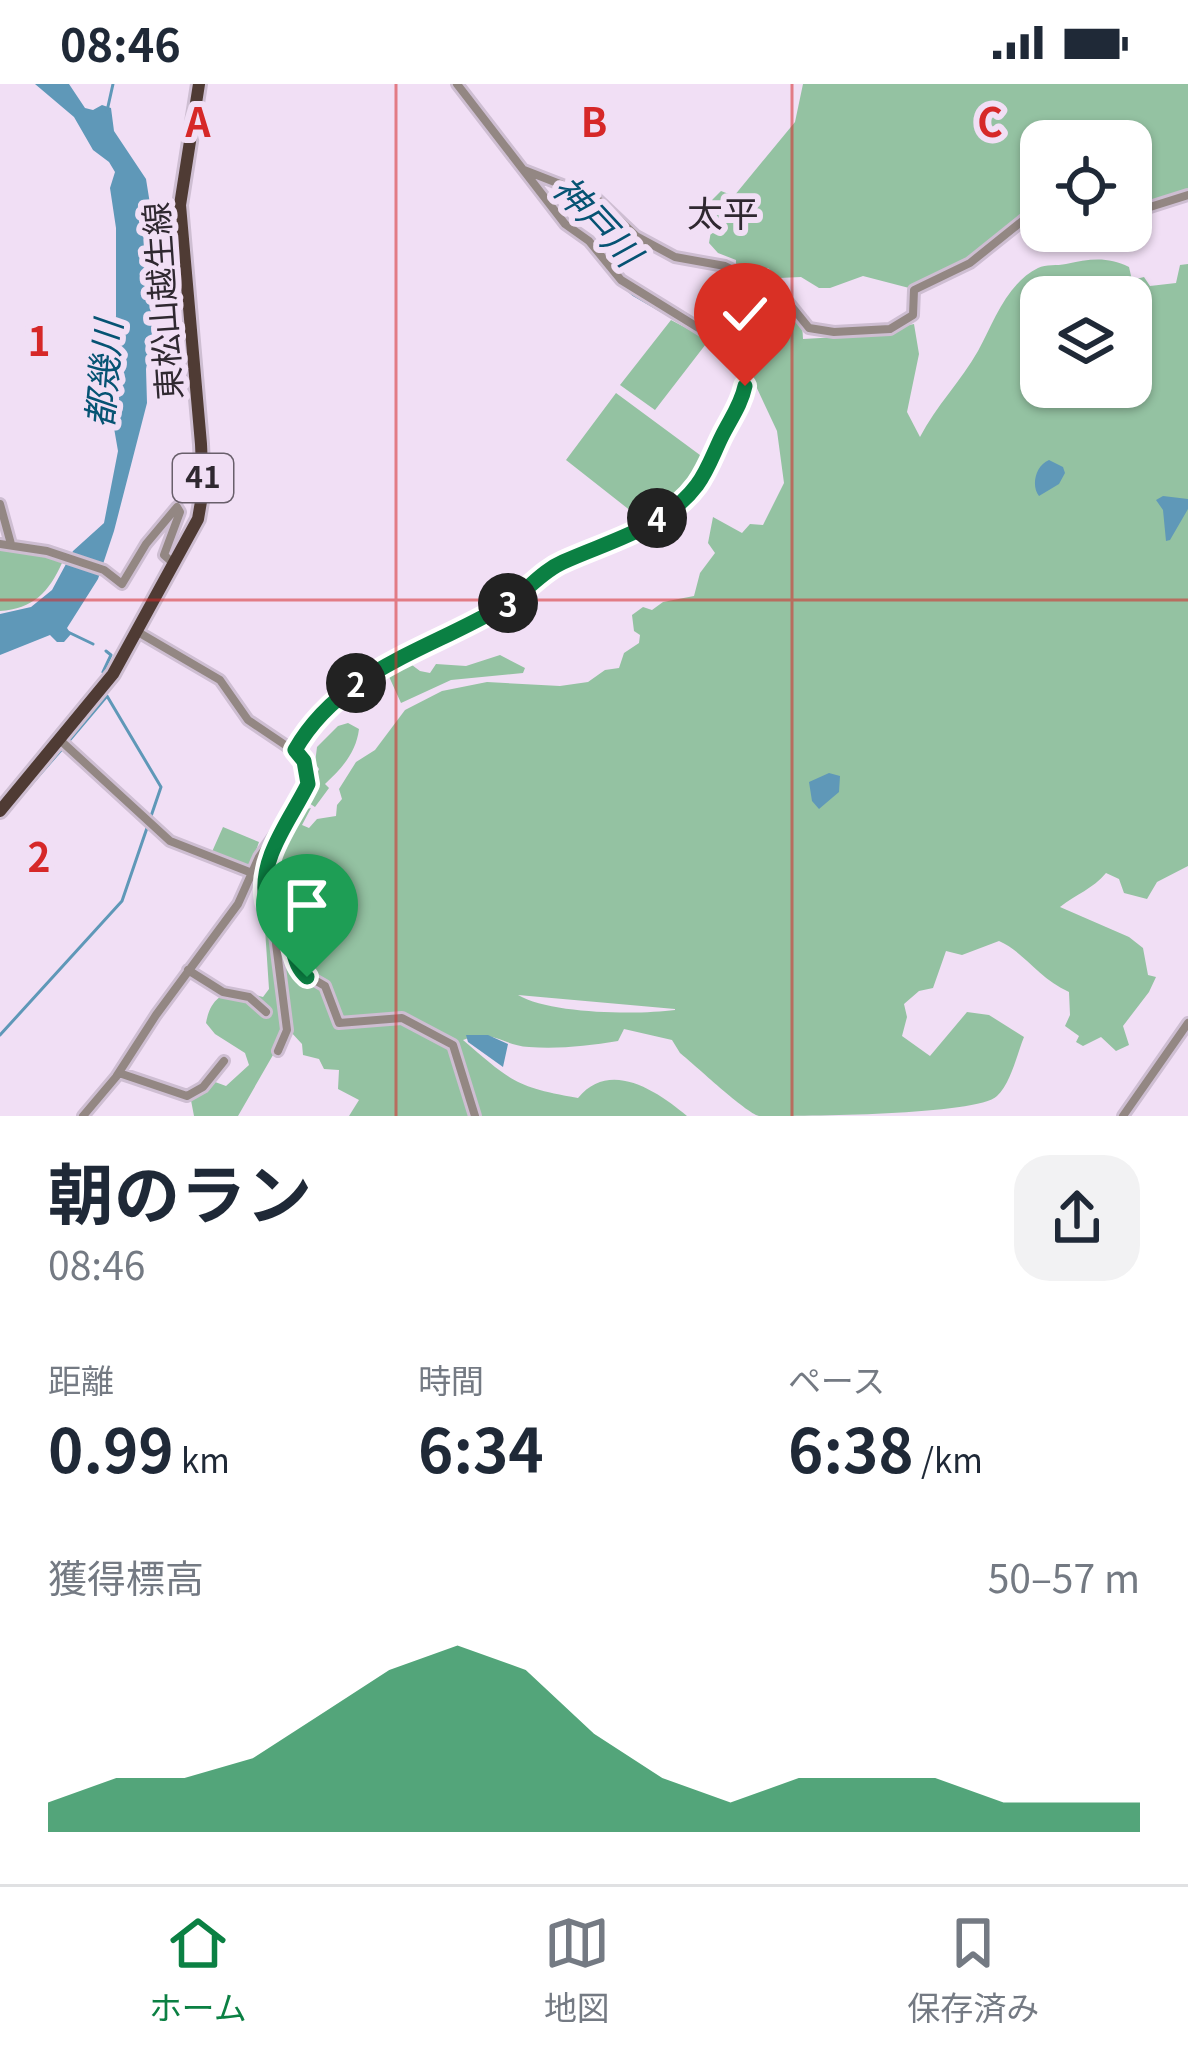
<!DOCTYPE html>
<html lang="ja">
<meta charset="utf-8">
<style>
:root{--surface:#fff;--page:#f2f2f3;--text:#1f2937;--muted:#747a83;--line:#e0e1e3;--accent:#0b8043}
body{margin:0;font-family:Georgia,"Noto Sans JP",serif;background:var(--page);color:var(--text);height:100vh;display:flex;flex-direction:column;font-size:45px;white-space:nowrap}
*{box-sizing:border-box;margin:0}
p{font-size:39px;color:var(--muted)}
.icon{flex:none;width:66px;height:66px;fill:none;stroke:currentColor;stroke-width:2;stroke-linecap:round;stroke-linejoin:round}
.map{position:relative;height:1032px;overflow:hidden}
.sheet{display:flex;flex-direction:column;background:var(--surface);flex:1}
.sheet>*{flex:none}
.tools{position:absolute;left:1020px;top:36px;display:grid;gap:24px}
.tools a{display:grid;place-items:center;width:132px;height:132px;border-radius:24px;background:var(--surface);box-shadow:0 3px 9px #0004;font-size:60px}
.pin{position:absolute;display:grid;place-items:center;width:102px;height:102px;color:#fff;margin:-123px -51px;border-radius:50% 50% 50% 0;rotate:-45deg;box-shadow:0 0 12px #0007}
.pin .icon{rotate:45deg}
.km{position:absolute;width:60px;height:60px;margin:-30px;border-radius:50%;background:#222;color:#fff;font-size:33px;line-height:60px;text-align:center}
.round{display:grid;place-items:center;flex:none;width:126px;height:126px;border-radius:36px;background:var(--page)}
.summary{display:flex;align-items:center;justify-content:space-between;height:204px;padding:0 48px}
h1{font-size:66px;font-weight:700;line-height:90px}
.metrics{display:grid;grid-template-columns:repeat(3,1fr);gap:18px;height:204px;padding:12px 48px}
.metrics div{display:grid;align-content:center}
.metrics b{font-size:60px;font-weight:700}
.metrics small{font-size:33px;font-weight:400}
.metrics p{font-size:33px}
.chart{height:336px;padding:24px 48px}
.chart p{display:flex;justify-content:space-between}
.chart svg{width:100%;height:216px;margin-top:12px;fill:var(--accent);opacity:.7}
.status{display:flex;justify-content:space-between;align-items:center;height:84px;padding:0 60px;background:var(--surface);direction:ltr}
.status svg{height:33px;fill:currentColor}
.tab-bar{display:flex;justify-content:space-around;align-items:center;height:168px;border-top:3px solid var(--line);background:var(--surface);font-size:33px;color:var(--muted)}
.tab-bar a{display:grid;justify-items:center;gap:6px}
.tab-bar .current{color:var(--accent)}
.map>svg:first-child{display:block}
</style>
<div class="status"><b>08:46</b><svg viewBox="0 0 49 12"><path d="M0 12V9h3v3zM5 12V6h3v6zM10 12V3h3v9zM15 12V0h3v12zM26 1h20v11H26zM47 4h2v5h-2z"/></svg></div>
<div class="map">
<svg width="1188" height="1032" viewBox="0 0 1188 1032">
<rect width="100%" height="100%" fill="#f1dff5"/>
<!-- green -->
<path fill="#94c2a2" fill-rule="evenodd" d="M803,0H1188V115L1131,125V57H1041V133L1018,135L970,176L913,205L863,192L830,204H819L801,193L779,194L768,184H740C771,198 803,217 803,255L856,252L914,240L919,270L907,328L920,353C936,322 961,297 978,267C994,238 1006,200 1038,184C1046,180 1057,182 1066,180C1089,175 1107,172 1129,183L1132,196L1144,193L1150,202L1176,199L1180,181L1188,180V782L1157,798L1147,815L1124,809L1119,795L1106,789C1093,805 1076,810 1060,823L1129,853L1143,864L1148,891L1156,893L1149,908L1123,942L1129,961L1116,967L1101,953L1083,962L1076,958L1079,952L1065,942L1070,931L1069,908C1038,894 1023,867 999,857L962,871L946,867L933,904L919,907L904,920L907,933L902,952L930,972L967,928L989,931L1024,953C1017,970 1011,999 997,1012C977,1032 791,1032 759,1032C746,1029 695,981 680,969L672,956L624,945L618,957C588,962 559,965 529,963C500,961 494,944 463,956C511,997 515,1003 578,1014C610,975 657,1007 687,1032H349L359,1016L338,1005L339,986L324,985L319,975L303,971L302,960L290,947L279,952L273,971L238,1032H194L190,1011L207,995L226,1002L249,981L245,969L215,950L206,939C212,905 235,904 263,913L269,905L265,845L273,772L294,728L311,724L302,741L309,744L317,735L336,732L337,721L342,715L339,705L356,678L375,666L405,626L442,607L487,598L560,602L588,598L605,586L619,584L624,569L639,559L640,551L634,547L632,531L643,523L652,526L663,518L694,512L700,489L715,469L708,459L713,433L742,449L750,440L763,441L784,399L777,347L734,255L736,176L718,169L709,159L713,135L705,123L721,107L734,112L795,38ZM1041,213H1131V303H1041ZM518,911L675,925V926C637,931 550,930 518,911Z
M671,236L709,256L655,326L620,301Z
M616,309L704,374L682,407L641,435L566,376Z
M0,464L44,469L62,479C49,508 33,525 0,527Z
M500,571L525,584L523,589L451,596L401,619L386,586L396,579L408,578L420,587L430,589L436,580L466,582Z
M348,639L359,645C356,669 342,684 325,700L329,704L315,723L306,717L319,685L315,679L317,663L338,642Z
M223,743L259,758L250,784L211,770Z"/>
<!-- water -->
<path fill="#5f98b8" d="M35,0H69L85,24L93,26L102,21L111,24L114,47L146,95L154,145L159,217L146,285L147,319L114,447L98,495L67,544L71,550L64,558H57L50,551L0,571V530L31,523L52,506L73,467L104,439L118,367L110,321L106,319L116,232V144L110,104L115,88L109,78L93,66L74,33Z
M1049,376L1063,383L1065,389L1059,400L1039,412C1031,402 1035,382 1049,376Z
M1163,412L1188,415V425L1170,456L1166,457L1163,426L1156,416Z
M829,689L840,692L839,708L819,725L812,717L809,698Z
M466,951H488L508,960L503,983L468,958Z"/>
<g fill="none" stroke-linecap="round" stroke-linejoin="round">
<!-- stream -->
<path stroke="#5f98b8" stroke-width="3" d="M452,0L489,47
M107,27L113,0
M580,155L594,169
M620,199L634,211L698,248
M695,396L730,331
M68,548L93,560
M374,580L463,541L520,507L551,479L629,448L685,408
M103,588L111,571L106,567
M6,729L62,665
M0,951L122,817L161,703L107,612L68,658"/>
<defs>
<path id="minor" d="M524,86L596,114L636,152L675,173L725,182L746,192L788,218L809,244L834,248L890,245L913,231L914,206L970,179L1026,134H1041
M1131,129L1188,111
M0,420L11,460
M0,460L47,467L104,486L122,500L146,460L177,423L180,428L164,471L173,479
M60,656L170,757L252,789
M295,666L325,624L382,582L458,549L522,511L549,486L629,453L687,412L705,389L743,312L744,293L736,267L621,196L589,157L565,140L457,0
M272,828L289,853L299,887L325,902L339,939L402,934L453,961L475,1032
M188,886L223,908L249,913L266,928
M278,967L287,946L272,828C256,801 275,764 286,738
M119,989L187,1012L203,1003L224,977
M83,1032L116,993L156,931L238,820L259,773L300,715L309,695L300,671L248,636L220,596L138,548
M1123,1032L1188,939"/>
<path id="major" d="M0,727L113,590L198,435L203,406L201,360L180,121L199,0"/>
</defs>
<!-- minor casing -->
<use href="#minor" stroke="#cebed2" stroke-width="14"/>
<!-- major casing -->
<use href="#major" stroke="#cebed2" stroke-width="18"/>
<!-- minor -->
<use href="#minor" stroke="#938783" stroke-width="8"/>
<!-- major -->
<use href="#major" stroke="#4f3b34" stroke-width="12"/>
</g>
<g fill="none" stroke-linecap="round" stroke-linejoin="round">
<defs>
<path id="route" d="M307,893C293,881 295,866 287,850C282,839 269,829 266,817C258,774 291,735 308,700L304,677L295,666C341,586 429,566 503,522C525,510 540,488 563,478C609,457 665,444 697,401C708,386 714,368 722,352C731,334 741,321 745,302"/>
</defs>
<!-- route casing -->
<use href="#route" stroke="#fff" stroke-width="24"/>
<!-- route -->
<use href="#route" stroke="#0b8043" stroke-width="15"/>
</g>
<!-- grid -->
<path fill="none" stroke="#d62828" stroke-width="3" stroke-opacity="0.55" d="M396,0V1032M792,0V1032M0,516H1188"/>
<g text-anchor="middle" stroke-width="12" stroke-linejoin="round" paint-order="stroke">
<!-- shield labels -->
<rect fill="#f1dff5" stroke="#695f6b" stroke-width="3" x="173" y="370" width="60" height="48" rx="9"/>
<g font-size="30" font-weight="bold" fill="#2f2830">
<text x="203" y="404">41</text>
</g>
<!-- street labels -->
<g font-size="33" fill="#2f2830" stroke="#f1dff5">
<text transform="translate(163 217) rotate(-94)" y="12">東松山越生線</text>
</g>
<!-- neighbourhood labels -->
<g font-size="36" fill="#2f2830" stroke="#f1dff5">
<text x="723" y="143">太平</text>
</g>
<!-- water labels -->
<g font-size="36" font-style="italic" fill="#065373" stroke="#f1dff5">
<text transform="translate(597 137) rotate(47)" y="13">神戸川</text>
<text transform="translate(104 290) rotate(-85)" y="13">都幾川</text>
</g>
</g>
<g font-size="39" text-anchor="middle" font-weight="bold" fill="#d62828" stroke="#f1dff5" stroke-width="12" stroke-linejoin="round" paint-order="stroke">
<text x="198" y="53">A</text>
<text x="594" y="53">B</text>
<text x="990" y="53">C</text>
<text x="39" y="272">1</text>
<text x="39" y="788">2</text>
</g>
</svg>
<div class="tools">
<a><svg class="icon" aria-label="locate" viewBox="0 0 24 24"><circle cx="12" cy="12" r="6"/><path d="M12 2v4M12 18v4M2 12h4M18 12h4"/></svg></a>
<a><svg class="icon" aria-label="layers" viewBox="0 0 24 24"><path d="M12 4l9 5-9 5-9-5zM3 14l9 5 9-5"/></svg></a>
</div>
<div class="pin" style="left:307px;top:893px;background:#1e9e55"><svg class="icon" aria-label="arrive" viewBox="0 0 24 24"><path d="M6 21V4h12l-3 4 3 4H6"/></svg></div>
<div class="pin" style="left:745px;top:302px;background:#d93025"><svg class="icon" aria-label="check" viewBox="0 0 24 24"><path d="M5 12l5 5 9-10"/></svg></div>
<b class="km" style="left:356px;top:599px">2</b>
<b class="km" style="left:508px;top:519px">3</b>
<b class="km" style="left:657px;top:434px">4</b>
</div>
<section class="sheet">
<div class="summary"><div><h1>朝のラン</h1><p>08:46</p></div><a class="round"><svg class="icon" aria-label="share" viewBox="0 0 24 24"><path d="M12 15V3M7 8l5-5 5 5M5 13v7h14v-7"/></svg></a></div>
<div class="metrics">
<div><p>距離</p><b>0.99<small> km</small></b></div>
<div><p>時間</p><b>6:34</b></div>
<div><p>ペース</p><b>6:38<small> /km</small></b></div>
</div>
<div class="chart"><p><span>獲得標高</span>50–57 m</p>
<svg viewBox="0 0 160 44" preserveAspectRatio="none"><path d="M0 44V38L10 33L20 33L30 29L40 20L50 11L60 6L70 11L80 24L90 33L100 38L110 33L120 33L130 33L140 38L150 38L160 38V44z"/></svg>
</div>
</section>
<nav class="tab-bar">
<a class="current"><svg class="icon" aria-label="home" viewBox="0 0 24 24"><path d="M3 11l9-7 9 7M6 9v11h12V9"/></svg>ホーム</a>
<a><svg class="icon" aria-label="map" viewBox="0 0 24 24"><path d="M3 6l6-2 6 2 6-2v14l-6 2-6-2-6 2zM9 4v14M15 6v14"/></svg>地図</a>
<a><svg class="icon" aria-label="saved" viewBox="0 0 24 24"><path d="M7 4h10v16l-5-4-5 4z"/></svg>保存済み</a>
</nav>
